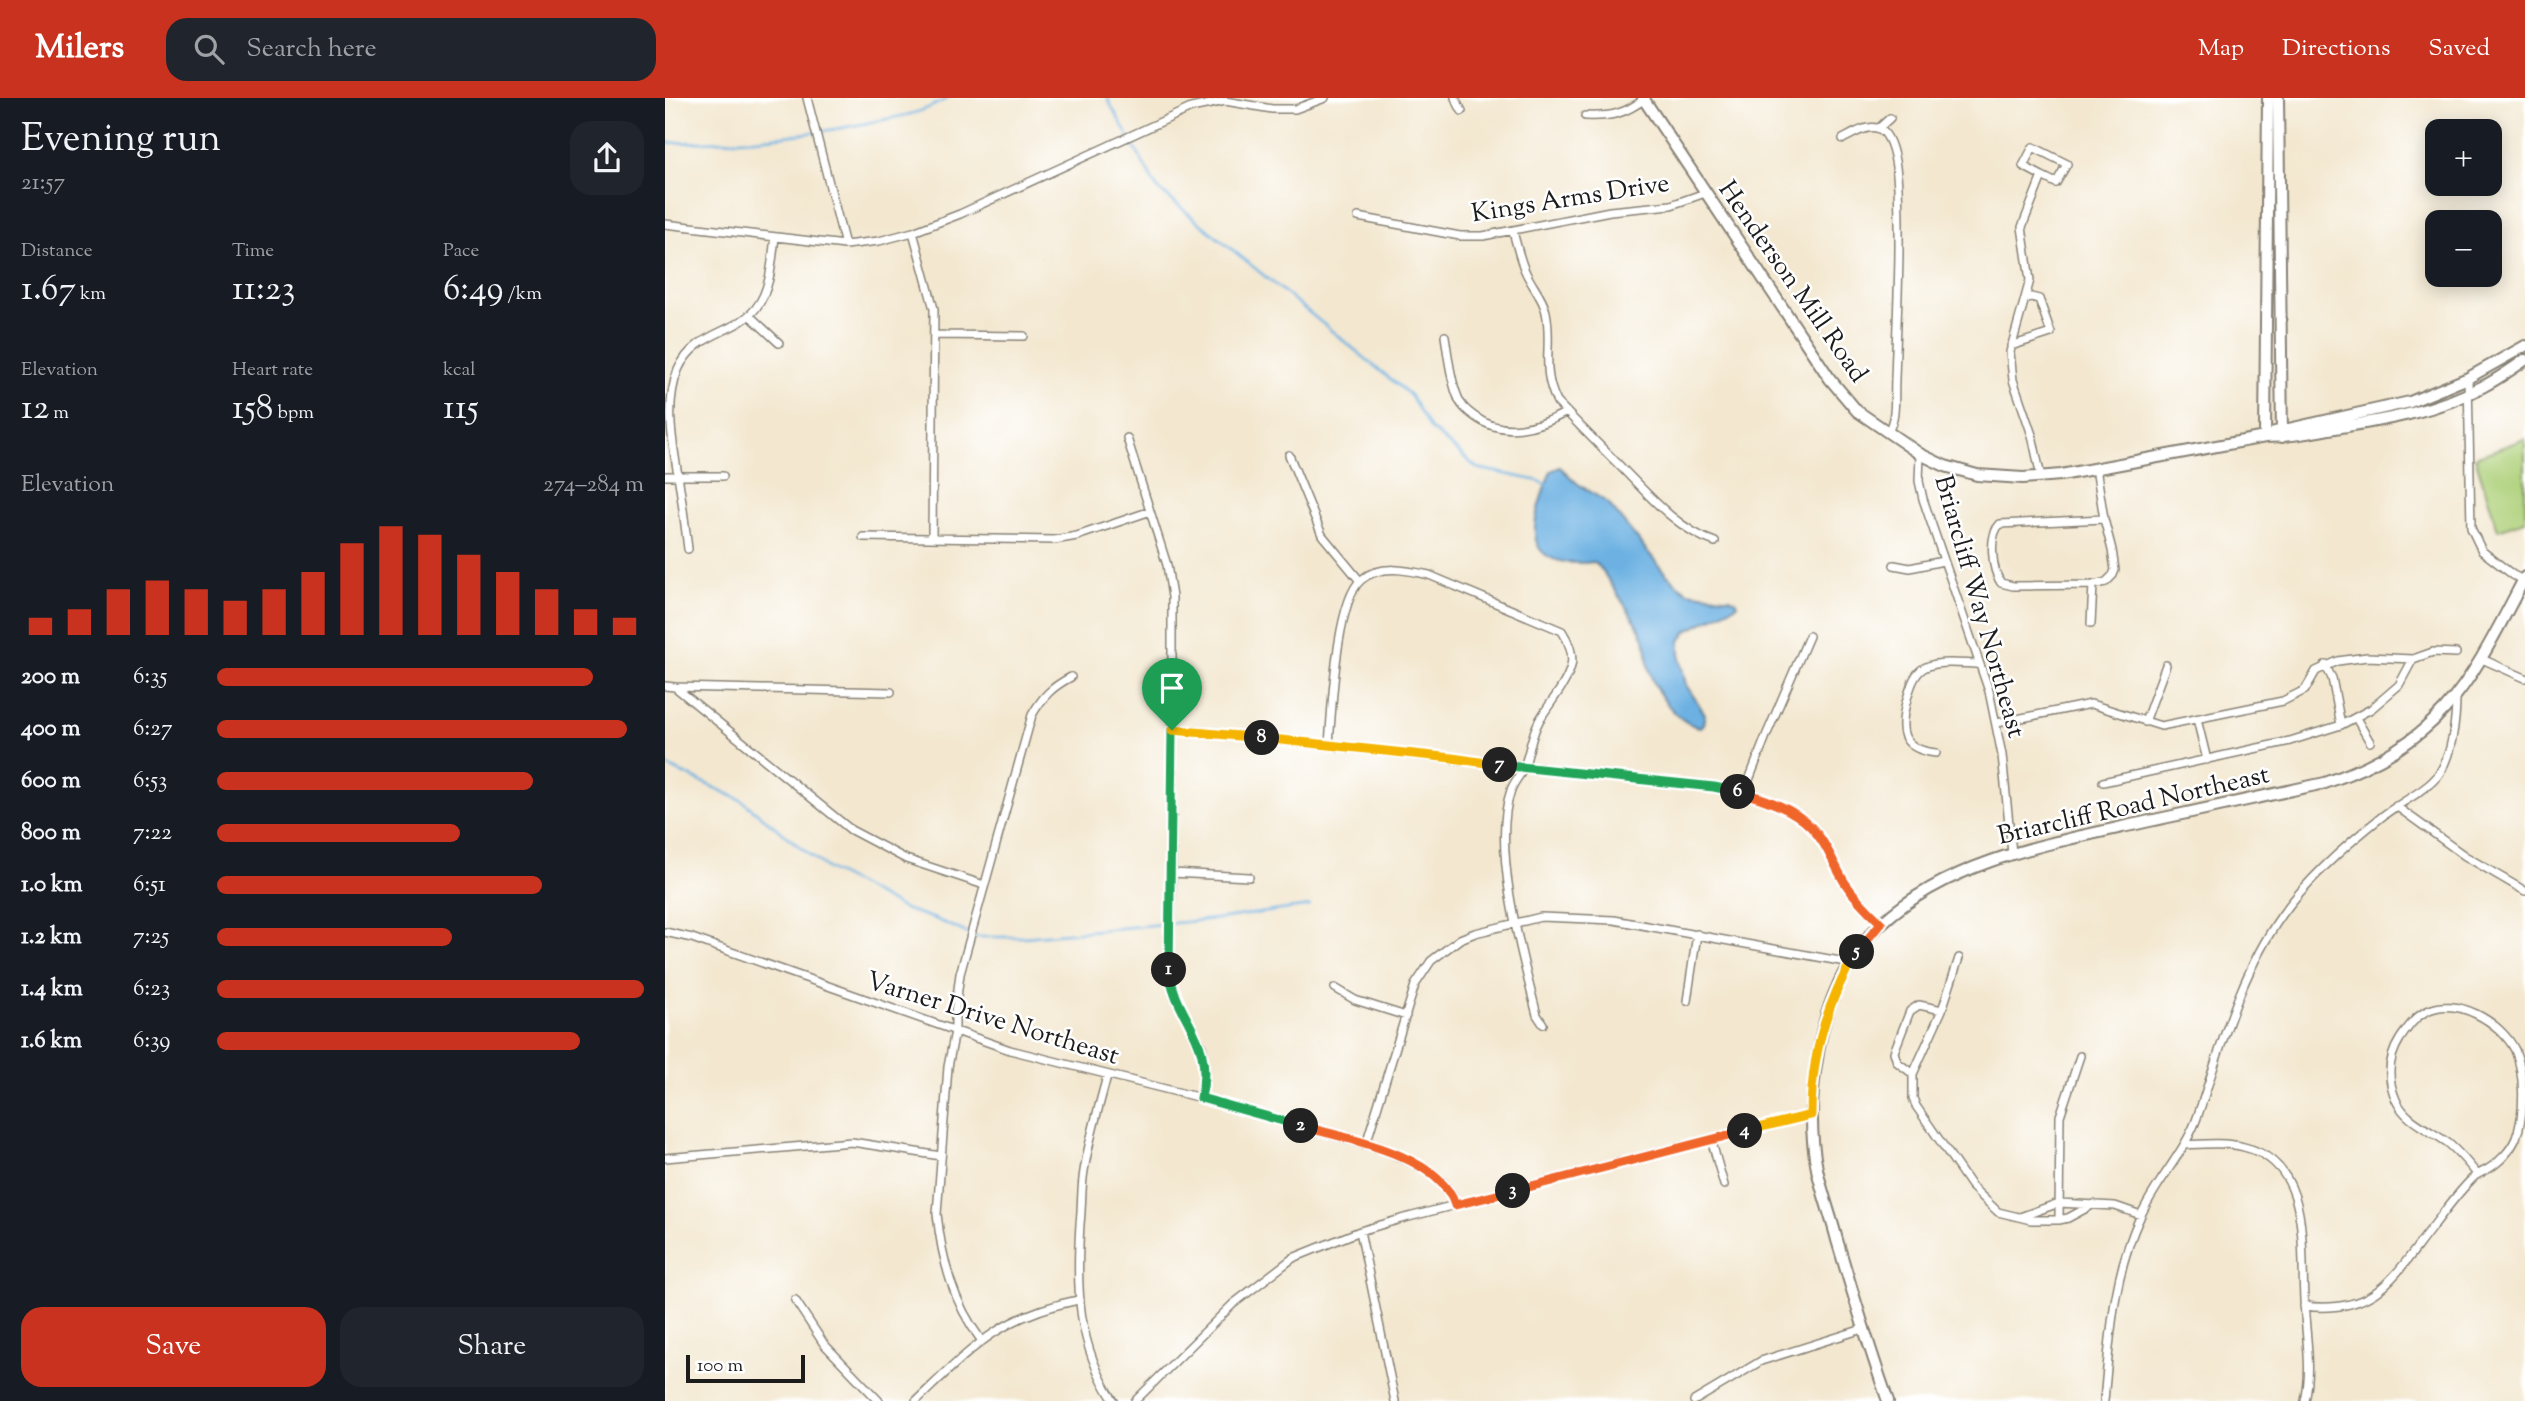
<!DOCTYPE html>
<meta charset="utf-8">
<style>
:root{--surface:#171b24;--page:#20242c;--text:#f1f3f6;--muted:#9ea1a6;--accent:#c8321e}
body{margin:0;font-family:"Sorts Mill Goudy",serif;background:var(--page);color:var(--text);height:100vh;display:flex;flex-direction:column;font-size:26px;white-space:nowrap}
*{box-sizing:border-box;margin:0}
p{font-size:23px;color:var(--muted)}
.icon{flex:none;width:38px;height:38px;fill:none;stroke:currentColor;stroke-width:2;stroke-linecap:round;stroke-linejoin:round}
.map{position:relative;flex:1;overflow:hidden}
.panel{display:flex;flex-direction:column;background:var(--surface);width:665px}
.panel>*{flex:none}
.tools{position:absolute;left:1760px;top:21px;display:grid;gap:14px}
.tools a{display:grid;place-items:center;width:77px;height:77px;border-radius:14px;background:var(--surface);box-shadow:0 4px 18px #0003;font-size:35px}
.scale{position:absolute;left:21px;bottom:18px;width:119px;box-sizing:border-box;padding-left:7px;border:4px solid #1c1c1c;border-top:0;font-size:19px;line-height:24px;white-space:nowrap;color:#1c1c1c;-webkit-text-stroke:5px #fff;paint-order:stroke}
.pin{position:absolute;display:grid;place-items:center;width:60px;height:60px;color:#fff;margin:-72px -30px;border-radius:50% 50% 50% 0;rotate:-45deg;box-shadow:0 0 7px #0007}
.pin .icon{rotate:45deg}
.km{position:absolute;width:35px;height:35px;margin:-18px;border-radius:50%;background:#222;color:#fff;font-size:19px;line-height:35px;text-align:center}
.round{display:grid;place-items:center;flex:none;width:74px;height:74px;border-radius:21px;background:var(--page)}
.overview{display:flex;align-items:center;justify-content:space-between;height:119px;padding:0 21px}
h1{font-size:38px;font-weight:600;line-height:52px}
.stats{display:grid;grid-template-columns:repeat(3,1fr);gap:10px;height:119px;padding:7px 21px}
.stats div{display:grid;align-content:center}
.stats b{font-size:35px;font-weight:600}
.stats small{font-size:19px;font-weight:400}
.stats p{font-size:19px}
.chart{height:196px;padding:14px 21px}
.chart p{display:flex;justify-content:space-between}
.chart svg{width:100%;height:126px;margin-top:7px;stroke:var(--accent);stroke-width:6}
.button{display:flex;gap:14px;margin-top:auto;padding:14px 21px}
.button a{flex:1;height:80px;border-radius:21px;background:var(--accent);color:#fff;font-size:28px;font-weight:600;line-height:80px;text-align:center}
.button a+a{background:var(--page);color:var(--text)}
ul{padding:0 21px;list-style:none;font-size:23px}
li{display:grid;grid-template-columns:112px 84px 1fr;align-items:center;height:52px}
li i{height:18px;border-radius:9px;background:var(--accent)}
header{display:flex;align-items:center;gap:42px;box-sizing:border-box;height:98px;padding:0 35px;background:var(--accent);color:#fff}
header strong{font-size:33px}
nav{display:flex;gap:38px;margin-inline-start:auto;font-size:24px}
.search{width:490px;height:63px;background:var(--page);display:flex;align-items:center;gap:18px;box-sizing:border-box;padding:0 24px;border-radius:21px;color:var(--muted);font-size:26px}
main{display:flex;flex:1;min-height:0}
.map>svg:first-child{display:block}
</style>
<header>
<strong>Milers</strong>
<div class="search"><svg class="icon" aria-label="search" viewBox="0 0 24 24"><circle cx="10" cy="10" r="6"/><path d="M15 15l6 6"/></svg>Search here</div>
<nav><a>Map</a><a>Directions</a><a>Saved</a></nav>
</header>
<main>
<section class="panel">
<div class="overview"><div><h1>Evening run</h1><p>21:57</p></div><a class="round"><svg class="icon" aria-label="share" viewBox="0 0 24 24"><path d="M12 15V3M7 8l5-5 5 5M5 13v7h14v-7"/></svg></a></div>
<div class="stats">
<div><p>Distance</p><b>1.67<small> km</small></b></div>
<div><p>Time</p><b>11:23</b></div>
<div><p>Pace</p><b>6:49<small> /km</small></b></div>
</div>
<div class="stats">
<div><p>Elevation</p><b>12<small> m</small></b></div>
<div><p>Heart rate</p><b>158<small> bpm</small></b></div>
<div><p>kcal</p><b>115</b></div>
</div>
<div class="chart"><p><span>Elevation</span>274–284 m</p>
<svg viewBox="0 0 160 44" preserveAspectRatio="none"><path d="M5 44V38M15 44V35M25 44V28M35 44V25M45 44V28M55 44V32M65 44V28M75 44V22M85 44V12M95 44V6M105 44V9M115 44V16M125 44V22M135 44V28M145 44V35M155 44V38"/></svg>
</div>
<ul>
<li><b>200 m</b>6:35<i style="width:88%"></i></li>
<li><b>400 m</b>6:27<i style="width:96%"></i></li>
<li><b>600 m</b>6:53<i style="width:74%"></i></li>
<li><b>800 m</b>7:22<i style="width:57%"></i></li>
<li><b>1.0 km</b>6:51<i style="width:76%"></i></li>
<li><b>1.2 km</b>7:25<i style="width:55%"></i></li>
<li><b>1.4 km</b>6:23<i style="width:100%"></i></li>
<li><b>1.6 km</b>6:39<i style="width:85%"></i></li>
</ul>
<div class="button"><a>Save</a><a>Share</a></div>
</section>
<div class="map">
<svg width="1860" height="1303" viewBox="0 0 1860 1303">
<rect width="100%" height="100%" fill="#fff"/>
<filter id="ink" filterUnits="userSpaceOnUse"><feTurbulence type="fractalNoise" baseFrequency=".0143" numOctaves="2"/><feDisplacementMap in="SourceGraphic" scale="14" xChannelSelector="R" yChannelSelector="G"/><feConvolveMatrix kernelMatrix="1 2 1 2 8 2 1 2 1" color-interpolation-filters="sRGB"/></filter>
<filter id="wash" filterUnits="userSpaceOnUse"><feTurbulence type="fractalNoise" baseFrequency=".00686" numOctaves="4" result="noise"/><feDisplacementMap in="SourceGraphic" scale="28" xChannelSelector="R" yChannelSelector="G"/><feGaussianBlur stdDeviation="1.57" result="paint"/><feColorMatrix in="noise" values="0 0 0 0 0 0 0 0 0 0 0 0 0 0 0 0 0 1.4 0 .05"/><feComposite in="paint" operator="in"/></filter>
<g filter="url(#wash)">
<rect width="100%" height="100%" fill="#f3e7cf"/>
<!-- green -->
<path fill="#aed079" stroke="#65764a" stroke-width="2" d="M1860,341V423L1833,432L1810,359Z"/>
<!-- water -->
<path fill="#6cb1e2" stroke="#44667f" stroke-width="2" d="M895,369L913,386L943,405L1000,475L1013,487L1023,494L1065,500L1071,503L1072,507L1022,533L1015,543V561L1021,587L1040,616L1038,626L1035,629C1013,626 991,595 985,575C981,563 984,550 978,538C967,515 950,494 937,472L929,464C852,472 865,426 886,373Z"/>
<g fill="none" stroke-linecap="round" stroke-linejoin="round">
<!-- stream -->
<path stroke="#6cb1e2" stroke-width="2.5" d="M442,0L492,90L745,297L765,330L812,370L874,383L881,387
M0,45C71,44 138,39 207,24C237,18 256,16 283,0
M0,667L76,702L163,771L239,811L270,821L311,839H359L552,821L645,808"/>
</g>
</g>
<g filter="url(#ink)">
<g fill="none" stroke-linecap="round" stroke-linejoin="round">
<defs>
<path id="street" d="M142,0L180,147
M790,0L797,13
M920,18C946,19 960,16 981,0
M1214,30L1225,20
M1178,41C1190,35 1210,21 1221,37C1230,50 1232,73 1233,89C1236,153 1232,217 1230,281C1229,299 1232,318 1223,334
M693,119L795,138H818L945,113L1006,107L1040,95
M0,126L180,147L214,143L248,134L295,116L526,10L560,3L607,11H630L660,0
M248,134L269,211L267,440
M848,134C852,147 855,163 861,175C867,188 878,200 881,214C888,248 875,270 892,304C912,325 933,346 953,366C981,394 1011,431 1050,444
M84,217L114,245
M271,237L359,238
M780,238C783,257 785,279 792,297C795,307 801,312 809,318C838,340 872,330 902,314
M1346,248L1386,235L1374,201L1366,199L1360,201
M1803,280L1806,430L1817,453L1848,477L1858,482
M462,340L502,467L507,499V775L504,873L511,900L537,949L540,973L536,1000
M1255,356L1254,383L1258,401L1324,593L1337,657L1347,755
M624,357L657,437L695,483
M1431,370L1439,421L1447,452L1450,472L1448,477L1441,484L1428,487L1348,488L1336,485C1327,472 1323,438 1335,426L1439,421
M0,378H58
M1376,379L1367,337L1348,282L1345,254L1365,182L1357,129L1377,78L1358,68L1368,49L1402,66L1391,85L1377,78
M198,439L389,442L412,438L483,414
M23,451C20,426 17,402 13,377C7,342 0,306 13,272C30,233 71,236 91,210C106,191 107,162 110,139
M1229,467L1245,470L1278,463
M1426,525L1428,487
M1748,561L1768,554L1791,555
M1817,561L1860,580
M1660,567L1667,580L1676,627
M0,588L10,589L186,732L241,761L319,787
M10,589L226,594
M1691,620L1705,644
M1532,621L1542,662
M1480,624L1501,567
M1332,625L1426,606L1496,628L1618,603L1640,592L1651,573L1673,563L1702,559L1748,561L1734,587L1706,611L1676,627L1625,643L1438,684
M507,632C688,648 868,672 1049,689C1081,696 1118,704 1143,726C1160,740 1169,767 1180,785C1190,801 1203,813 1216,825
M664,646C667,612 671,503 696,482C715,466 742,472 764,477L897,533C903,542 909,556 906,568C901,588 884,605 874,623C866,638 865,653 859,669C856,677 849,683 846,692C826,749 857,858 872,917L878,926
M1271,655C1234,651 1234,631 1242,601C1245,591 1248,579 1256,572C1269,561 1298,566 1314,566
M1079,695L1101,638L1144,538
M1731,708L1800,758L1860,793
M507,775L584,779
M0,834L27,840L345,952L536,1000L717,1051L760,1071L778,1084L787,1096L790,1106
M1294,860L1277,912L1248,976V1000L1251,1008L1306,1088L1333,1114L1366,1122H1394L1403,1120L1429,1106
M670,890L690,902L741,918
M1022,903L1032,836
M1248,976L1232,964L1229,954L1245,913L1254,907L1277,912
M442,978C434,1009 424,1041 419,1073C416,1090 417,1109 415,1126C411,1191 412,1247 449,1303
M1046,1041L1059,1087
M701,1046L750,887L766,863L795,841L810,835L876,819L949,822L1186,865
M1519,1047C1539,1046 1560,1044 1579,1049C1646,1065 1636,1147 1639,1201C1640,1235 1648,1270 1640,1303
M0,1060L187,1044L276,1058
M1355,1119L1394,1105L1450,1108L1476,1117
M1394,1122L1395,1018L1415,958
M695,1133L730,1303
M130,1202L159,1246L214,1303
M1639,1208C1713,1217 1729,1177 1769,1127C1782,1110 1794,1093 1810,1078C1814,1075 1818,1074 1823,1071C1835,1064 1846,1052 1851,1040C1860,1016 1860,975 1850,952C1836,924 1791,897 1760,914C1749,920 1742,931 1735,941C1723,960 1722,981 1731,1002C1741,1024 1764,1031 1783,1045C1794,1054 1803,1065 1812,1076
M316,1242C288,1204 277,1163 272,1116L283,969L290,933V914L295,876L367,617C378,598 387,589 406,579
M251,1303C307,1250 334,1218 413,1202
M470,1303L568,1206L628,1160L695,1133L736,1121L1046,1041L1146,1017
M1029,1303L1096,1263L1198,1231
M1439,1303C1445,1239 1448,1176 1476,1117C1492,1082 1521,1053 1533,1017C1556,949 1575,876 1617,817C1644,779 1682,746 1719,717C1734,705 1763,692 1774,676C1787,656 1791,623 1791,600"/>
<path id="secondary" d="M978,0L1165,281L1192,313L1255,356L1280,368L1312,377L1358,380L1396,377L1600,339C1624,339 1647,334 1670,330C1720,322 1773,313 1819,288C1833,281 1847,271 1860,262
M1613,0L1617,339
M1610,334L1745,304L1803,280L1860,248
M1600,339L1603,0
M1223,1303C1204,1250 1188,1196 1172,1142C1166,1118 1157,1095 1152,1071C1144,1032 1146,994 1153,955C1160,909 1181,857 1217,825C1286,761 1391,744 1480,724C1540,711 1600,698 1660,685C1780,643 1805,584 1860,479"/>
</defs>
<!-- street casing -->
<use href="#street" stroke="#888276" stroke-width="10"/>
<!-- secondary casing -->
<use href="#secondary" stroke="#888276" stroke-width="14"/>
<!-- street -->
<use href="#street" stroke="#fff" stroke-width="7"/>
<!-- secondary -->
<use href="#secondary" stroke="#fff" stroke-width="10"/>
</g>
</g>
<g fill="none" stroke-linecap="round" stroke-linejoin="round" filter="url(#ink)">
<defs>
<path id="split-1" d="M504,872L507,632"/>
<path id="split-2" d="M504,872C511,924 550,939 536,1000L636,1028"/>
<path id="split-3" d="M636,1028C681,1040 775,1057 790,1107L848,1093"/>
<path id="split-4" d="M848,1093L1080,1033"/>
<path id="split-5" d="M1080,1033L1146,1017C1146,959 1162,903 1192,854"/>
<path id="split-6" d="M1073,694C1097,699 1129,711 1146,729C1161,744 1169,767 1180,785C1190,800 1203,813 1216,825L1192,854"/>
<path id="split-7" d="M835,667L1049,689L1073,694"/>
<path id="split-8" d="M597,640L787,660L835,667"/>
<path id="split-9" d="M507,632L597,640"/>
</defs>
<!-- split-1 casing -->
<use href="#split-1" stroke="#fff" stroke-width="14"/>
<!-- split-2 casing -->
<use href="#split-2" stroke="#fff" stroke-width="14"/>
<!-- split-3 casing -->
<use href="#split-3" stroke="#fff" stroke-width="14"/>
<!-- split-4 casing -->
<use href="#split-4" stroke="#fff" stroke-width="14"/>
<!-- split-5 casing -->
<use href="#split-5" stroke="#fff" stroke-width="14"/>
<!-- split-6 casing -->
<use href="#split-6" stroke="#fff" stroke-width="14"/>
<!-- split-7 casing -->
<use href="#split-7" stroke="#fff" stroke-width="14"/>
<!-- split-8 casing -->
<use href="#split-8" stroke="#fff" stroke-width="14"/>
<!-- split-9 casing -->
<use href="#split-9" stroke="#fff" stroke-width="14"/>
<!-- split-1 -->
<use href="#split-1" stroke="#22a559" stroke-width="9"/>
<!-- split-2 -->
<use href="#split-2" stroke="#22a559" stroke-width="9"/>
<!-- split-3 -->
<use href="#split-3" stroke="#f0652b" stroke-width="9"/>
<!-- split-4 -->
<use href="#split-4" stroke="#f0652b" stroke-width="9"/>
<!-- split-5 -->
<use href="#split-5" stroke="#f5b400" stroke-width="9"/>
<!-- split-6 -->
<use href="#split-6" stroke="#f0652b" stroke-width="9"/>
<!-- split-7 -->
<use href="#split-7" stroke="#22a559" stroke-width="9"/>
<!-- split-8 -->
<use href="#split-8" stroke="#f5b400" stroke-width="9"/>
<!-- split-9 -->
<use href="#split-9" stroke="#f5b400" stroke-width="9"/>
</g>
<g text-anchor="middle" stroke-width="5" stroke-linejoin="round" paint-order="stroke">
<!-- street labels -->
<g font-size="26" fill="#1c1c1c" stroke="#fff">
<text transform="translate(905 99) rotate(-9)" y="9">Kings Arms Drive</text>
<text transform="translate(1129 183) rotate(55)" y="9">Henderson Mill Road</text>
<text transform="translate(1316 508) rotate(74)" y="9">Briarcliff Way Northeast</text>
<text transform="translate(1468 706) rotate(-13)" y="9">Briarcliff Road Northeast</text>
<text transform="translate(328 919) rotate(17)" y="9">Varner Drive Northeast</text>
</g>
</g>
</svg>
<div class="tools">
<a>+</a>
<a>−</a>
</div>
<div class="scale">100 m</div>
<div class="pin" style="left:507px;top:632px;background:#1e9e55"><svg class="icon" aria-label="arrive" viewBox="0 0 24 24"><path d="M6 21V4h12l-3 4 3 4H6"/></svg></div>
<b class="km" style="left:504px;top:872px">1</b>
<b class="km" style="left:636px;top:1028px">2</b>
<b class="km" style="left:848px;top:1093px">3</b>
<b class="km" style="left:1080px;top:1033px">4</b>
<b class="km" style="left:1192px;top:854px">5</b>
<b class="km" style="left:1073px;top:694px">6</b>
<b class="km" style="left:835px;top:667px">7</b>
<b class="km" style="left:597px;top:640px">8</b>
</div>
</main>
